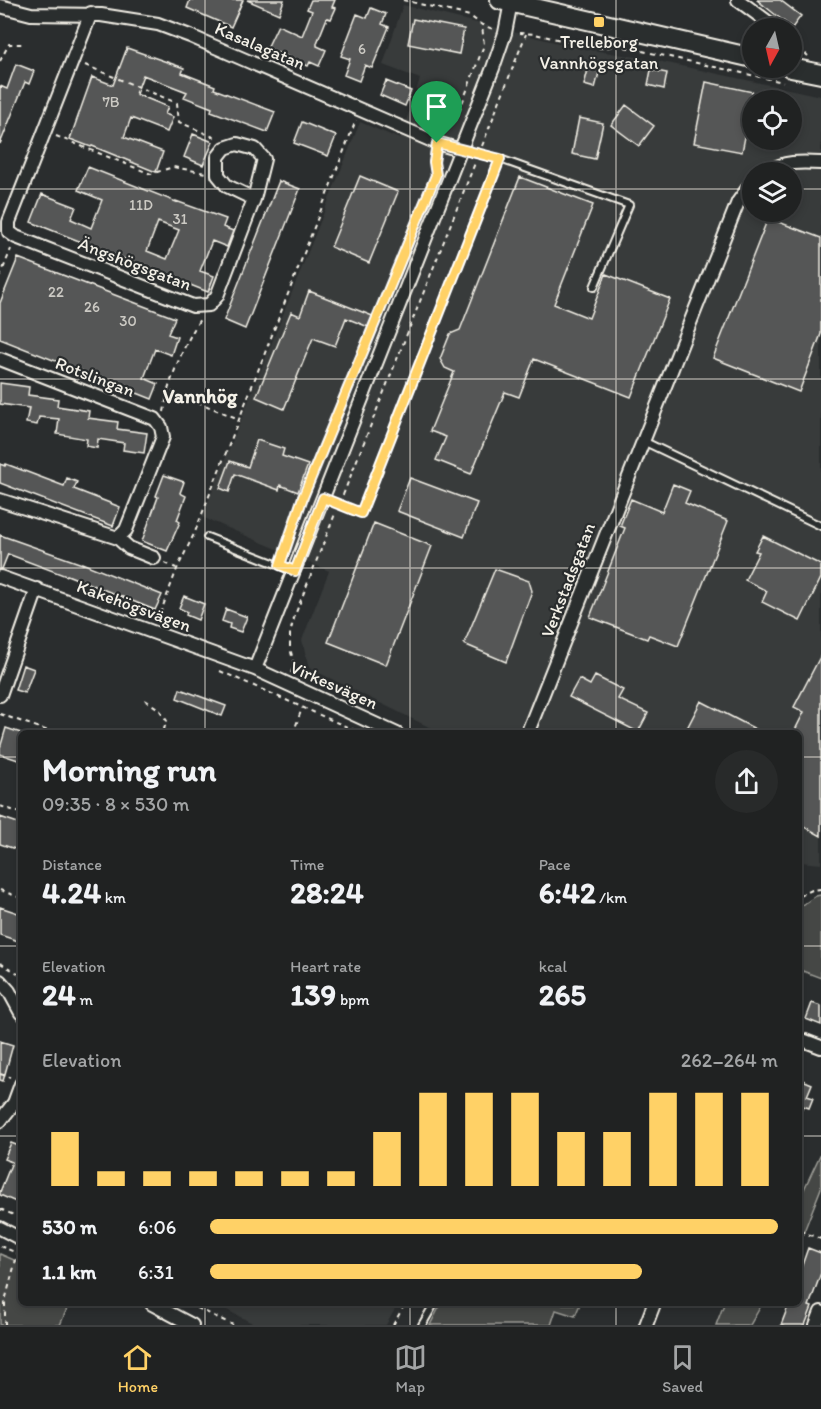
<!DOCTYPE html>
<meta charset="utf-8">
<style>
:root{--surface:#202222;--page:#282a2a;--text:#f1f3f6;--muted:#a2a4a5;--line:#3d3f40;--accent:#ffd166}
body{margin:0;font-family:Itim,sans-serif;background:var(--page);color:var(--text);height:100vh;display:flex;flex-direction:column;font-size:22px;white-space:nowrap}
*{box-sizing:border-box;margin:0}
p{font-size:20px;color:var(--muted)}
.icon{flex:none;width:33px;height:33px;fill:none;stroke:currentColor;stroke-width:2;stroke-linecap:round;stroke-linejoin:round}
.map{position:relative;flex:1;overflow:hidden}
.side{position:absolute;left:18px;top:730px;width:784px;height:576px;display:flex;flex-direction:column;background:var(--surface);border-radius:9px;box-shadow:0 3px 9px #0003,0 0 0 2px var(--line)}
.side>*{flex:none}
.needle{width:39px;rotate:188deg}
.controls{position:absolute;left:742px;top:18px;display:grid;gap:12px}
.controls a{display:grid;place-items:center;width:60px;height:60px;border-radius:50%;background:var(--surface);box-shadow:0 3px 9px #0003,0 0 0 2px var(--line);font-size:30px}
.pin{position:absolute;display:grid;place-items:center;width:51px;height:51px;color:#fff;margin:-62px -26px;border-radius:50% 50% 50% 0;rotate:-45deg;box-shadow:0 0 6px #0007}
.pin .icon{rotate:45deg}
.round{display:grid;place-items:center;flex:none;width:63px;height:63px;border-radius:32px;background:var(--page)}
.headline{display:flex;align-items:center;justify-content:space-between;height:102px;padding:0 24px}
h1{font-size:33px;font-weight:700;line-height:45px}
.metrics{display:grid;grid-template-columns:repeat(3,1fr);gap:9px;height:102px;padding:6px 24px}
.metrics div{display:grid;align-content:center}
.metrics b{font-size:30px;font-weight:700}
.metrics small{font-size:16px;font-weight:400}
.metrics p{font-size:16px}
.chart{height:168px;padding:12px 24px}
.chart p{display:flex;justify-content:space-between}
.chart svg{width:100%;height:108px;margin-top:6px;stroke:var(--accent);stroke-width:6}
ul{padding:0 24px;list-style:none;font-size:20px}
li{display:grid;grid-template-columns:96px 72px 1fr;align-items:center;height:45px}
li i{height:15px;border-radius:8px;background:var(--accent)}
.menu{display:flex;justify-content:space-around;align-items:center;height:84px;border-top:2px solid var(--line);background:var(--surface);font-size:16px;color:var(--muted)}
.menu a{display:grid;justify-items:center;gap:3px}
.menu .on{color:var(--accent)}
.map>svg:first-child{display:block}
</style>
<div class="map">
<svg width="821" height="1325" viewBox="0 0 821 1325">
<rect width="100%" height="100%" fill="#2a2d2e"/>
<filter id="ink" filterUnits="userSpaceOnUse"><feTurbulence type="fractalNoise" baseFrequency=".0167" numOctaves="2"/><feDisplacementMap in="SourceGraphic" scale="12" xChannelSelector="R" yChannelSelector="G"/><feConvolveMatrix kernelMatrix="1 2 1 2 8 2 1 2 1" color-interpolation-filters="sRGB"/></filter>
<g filter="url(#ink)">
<!-- built -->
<path fill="#373a3a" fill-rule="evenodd" d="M403,5L579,48L649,59L821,96V864L800,862V734L441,733L309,668L302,640L329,571L202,517L360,122L400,139L420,79L383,65ZM753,100H792V140H753ZM753,172H792V212H753Z
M215,1304H398L386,1325H256Z"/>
<!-- green -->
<path fill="#444645" stroke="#9c9c96" stroke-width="1.5" d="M821,895V978L800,970V907L816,896Z
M821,1153V1188L801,1239L800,1238V1198Z
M0,1254L21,1263V1304H69L60,1325H0Z
M441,1304H580L575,1316L556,1310L551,1325H430Z
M724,1304H762L750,1325H716Z"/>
<!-- building -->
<path fill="#555756" stroke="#f4f1e8" stroke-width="1.5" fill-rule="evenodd" d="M190,0H243L231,27L187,8Z
M247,0H284L279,14Z
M311,0H335L332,7L336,8L331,19L327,18L317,43V46L326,50L319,66L310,62L308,66L267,48L278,25L302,36L312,11L307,9Z
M757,0H780L801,16L792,28Z
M371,8L386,14L382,24L389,27L372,68L365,65L359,81L344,75L350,59L341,56L357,14L367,18Z
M413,19L464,29L459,54L408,44Z
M127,48L184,68L182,73L215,86L214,89L275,112L267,132L211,111L212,108L184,97L187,92L143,75L136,94L168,107L165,114L173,117L167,132L131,118L124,137L163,152L156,172L92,146L91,147L70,139L92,77L113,85Z
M16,64L34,71L29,84L25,82L0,144V86L7,89Z
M589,66L600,69L595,88L584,85Z
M651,70L667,73L664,89L648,85Z
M386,81L411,91L405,106L380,95Z
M706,82L753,92V113L750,112L742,152L694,143Z
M626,105L654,126L639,146L611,125Z
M579,118L603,123L595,159L572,154Z
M302,122L336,136L328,156L294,143Z
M193,134L213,142L203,165L184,157Z
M88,167L176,202V201L226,219L223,227L233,231L227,247L212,241L200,271L214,276L208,292L31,222L42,194L76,207L71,219L91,228L102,200L78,190ZM158,222L179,230L167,259L147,251Z
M360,176L398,192L369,263L331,247Z
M520,177L593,205L554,304L589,318L606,274L670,299L631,397L534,359L519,397L505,392L471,474L436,460L446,437L430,431L454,372L445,368L440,359L450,334L460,330Z
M279,181L300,189L245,329L224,320Z
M768,218L821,238V334L799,392L713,358Z
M18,258L175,318L168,334L177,337L171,355L155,349L144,378L158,384L152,399L0,339V303Z
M309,291L375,317L371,328L346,318L335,346L313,338L284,409L256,397L291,312L300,316Z
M0,383L29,387L28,395L58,399L57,406L89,411L88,418L118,422L117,429L147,433L144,453L123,450L124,443L98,439L97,448L86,446L87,439L57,434L59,419L39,417L37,425L26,423L29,408L0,404Z
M257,440L284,449L282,456L308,465L298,492L280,485L279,490L235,474L229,492L220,488L230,461L248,467Z
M0,464L5,466L6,464L64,486L67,478L77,482L74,489L120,507L113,526L0,483Z
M164,475L184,482L180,493L186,496L177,520L180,522L167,551L142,541L158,497L156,496Z
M410,478L477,503L464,537L397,511Z
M673,484L690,491L685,503L728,521L678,646L649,635L647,639L590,617L625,528L620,526L631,499L662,512Z
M374,523L432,546L386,665L328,642Z
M0,535L82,564V563L162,595L155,610L67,575L66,576L8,554L2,569H0Z
M763,536L821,565V578L800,621L762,602L767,591L745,580L759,552L755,551Z
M495,569L529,581L532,591L506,662L464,644Z
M184,596L204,604L198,620L186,615L187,612L179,608Z
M226,609L247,617L241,632L229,628L230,624L222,621Z
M821,655V836L800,824V734H793L804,712L794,707Z
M23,665L34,669L25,693L15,690Z
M595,676L623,690L618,699L648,713L638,732L569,697L579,679L590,685Z
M180,689L226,706L222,716L177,698Z
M701,701L765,734H684Z
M6,728L21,733V761L0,754V748Z
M0,817L21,824V851L0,844Z
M0,907L21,914V942L0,935Z
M812,1003L821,1006V1025L806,1019Z
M0,1041L13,1045L3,1081L0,1080Z
M800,1079L812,1084L807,1096L813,1098L809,1108L803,1106L800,1113Z
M21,1142V1190L16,1202L0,1195V1192L12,1162L4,1159L11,1143L19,1146Z
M808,1248L821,1253V1273L809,1306L812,1307L805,1325H781L789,1304H800V1271Z"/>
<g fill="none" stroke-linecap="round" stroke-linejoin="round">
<defs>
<path id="service" d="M460,150L500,159
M643,441L821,526
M323,498L361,513L500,159L629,205L594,287
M207,537L294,571
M422,1325L434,1304"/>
<path id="minor" d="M738,0L776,28
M0,6L31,14L101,15L158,24L190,36L437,143L460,150
M91,13L9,222V232L16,237L193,306L209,305L217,296L254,199L264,159L255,149L237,144L225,148L218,157V175L227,186L254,199
M767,172C784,161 801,162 821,163
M0,359L155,419L161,427L163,437L126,530L118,538
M0,500L118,538L129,548L154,558
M0,577L255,669L397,734
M255,669L493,68L505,33L511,2
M0,695L37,589
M527,734L738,202L753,181
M0,981L9,991L21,1013
M800,1039L821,1047
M0,1121L14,1103L21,1084
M0,1228L21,1239
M152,1304L192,1325
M646,1325L654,1304
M816,1325L821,1312"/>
<path id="secondary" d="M500,0L753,58
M791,68L821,74"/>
</defs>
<!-- service casing -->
<use href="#service" stroke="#f4f1e8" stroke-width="10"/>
<!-- minor casing -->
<use href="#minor" stroke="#f4f1e8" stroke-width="16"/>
<!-- secondary casing -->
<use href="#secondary" stroke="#f4f1e8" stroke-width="22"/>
<!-- path -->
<path stroke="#f4f1e8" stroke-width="2" stroke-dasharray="4.5 4.5" stroke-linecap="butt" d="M403,0L470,16L482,25L493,29
M519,33L535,34L595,48H606L615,45L783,82
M792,42L808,56
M0,61L9,44H22
M85,65L177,103L179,122L216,138
M442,131L457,117L484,45L482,25
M56,136L151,174L173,167L206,173
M482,146L526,34
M0,277L11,249
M168,390C176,364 186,342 200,319
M164,412L168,390L239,419
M343,495L475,163
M283,556L303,497L436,175L435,154
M165,563L176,568
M157,622L177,569L195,532L356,120
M220,671L363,734
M291,673L294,664L290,648V633L295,615L335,514
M145,700L159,709L167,721L162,734
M0,714L57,734
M293,734L302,708
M0,806L21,813
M0,890L21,898
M800,896L812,890L821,889
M0,963L21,975
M0,1074L10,1077
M0,1209L21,1218
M800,1231L821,1239
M0,1246L17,1253
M189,1304L233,1325
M5,1325V1301L18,1252
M393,1325L405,1304"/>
<!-- service -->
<use href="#service" stroke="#2a2d2e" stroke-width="6"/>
<!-- minor -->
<use href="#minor" stroke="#2a2d2e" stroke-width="12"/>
<!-- secondary -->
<use href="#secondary" stroke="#2a2d2e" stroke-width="18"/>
</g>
</g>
<g fill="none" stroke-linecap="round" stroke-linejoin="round" filter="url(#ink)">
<defs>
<path id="route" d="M437,143L500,159L361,513L323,498L295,571L280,565L303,497L436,175L434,162Z"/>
</defs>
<!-- route casing -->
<use href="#route" stroke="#fff" stroke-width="12"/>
<!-- route -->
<use href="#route" stroke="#ffd166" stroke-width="8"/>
</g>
<!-- grid -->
<path fill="none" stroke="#f4f1e8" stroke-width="1.5" stroke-opacity="0.55" d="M205,0V734M410,0V734M616,0V734M0,189H753M792,189H821M0,379H821M0,568H821M0,757H21M800,757H821M0,946H21M800,946H821M0,1136H21M800,1136H821M205,1304V1325M410,1304V1325M616,1304V1325"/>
<!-- markers -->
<rect fill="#ffd166" stroke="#2a2d2e" stroke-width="2" x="593" y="16" width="12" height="12" rx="3"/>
<g text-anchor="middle" stroke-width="4.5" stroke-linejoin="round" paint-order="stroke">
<!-- number labels -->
<g font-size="15" fill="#cccac4">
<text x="362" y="54">6</text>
<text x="111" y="107">7B</text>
<text x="141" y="210">11D</text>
<text x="180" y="224">31</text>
<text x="56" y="297">22</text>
<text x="92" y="312">26</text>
<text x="128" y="326">30</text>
</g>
<!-- poi labels -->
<g font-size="18" fill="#f4f1e8" stroke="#2a2d2e">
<text x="599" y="48">Trelleborg<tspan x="599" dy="21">Vannhögsgatan</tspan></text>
</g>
<!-- street labels -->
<g font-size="18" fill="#f4f1e8" stroke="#2a2d2e">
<text transform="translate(260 46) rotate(23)" y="6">Kasalagatan</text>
<text transform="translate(135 264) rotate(21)" y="6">Ängshögsgatan</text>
<text transform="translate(95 377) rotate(21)" y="6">Rotslingan</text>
<text transform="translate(568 580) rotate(-69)" y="6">Verkstadsgatan</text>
<text transform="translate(134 606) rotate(20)" y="6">Kakehögsvägen</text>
<text transform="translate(334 685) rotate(24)" y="6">Virkesvägen</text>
</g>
<!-- neighbourhood labels -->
<g font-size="20" font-weight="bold" fill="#f4f1e8" stroke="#2a2d2e">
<text x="200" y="403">Vannhög</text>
</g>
</g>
</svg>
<div class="controls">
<a><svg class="needle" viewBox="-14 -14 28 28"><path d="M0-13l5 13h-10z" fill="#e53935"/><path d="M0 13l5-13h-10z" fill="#a2a4a5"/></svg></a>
<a><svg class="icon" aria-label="locate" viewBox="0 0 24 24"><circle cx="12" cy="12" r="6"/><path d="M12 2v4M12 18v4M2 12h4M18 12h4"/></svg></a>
<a><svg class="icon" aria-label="layers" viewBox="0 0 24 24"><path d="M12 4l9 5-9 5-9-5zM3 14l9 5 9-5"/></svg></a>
</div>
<div class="pin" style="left:437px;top:143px;background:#1e9e55"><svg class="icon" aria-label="arrive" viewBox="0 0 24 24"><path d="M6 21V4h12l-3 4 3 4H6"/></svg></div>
<section class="side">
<div class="headline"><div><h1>Morning run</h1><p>09:35 · 8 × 530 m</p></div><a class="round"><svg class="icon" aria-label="share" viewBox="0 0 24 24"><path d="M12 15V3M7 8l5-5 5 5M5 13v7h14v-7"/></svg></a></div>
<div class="metrics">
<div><p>Distance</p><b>4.24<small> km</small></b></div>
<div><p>Time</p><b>28:24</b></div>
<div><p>Pace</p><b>6:42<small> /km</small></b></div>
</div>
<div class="metrics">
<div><p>Elevation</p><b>24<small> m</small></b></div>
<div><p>Heart rate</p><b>139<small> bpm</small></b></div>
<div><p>kcal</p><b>265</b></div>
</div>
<div class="chart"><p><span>Elevation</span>262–264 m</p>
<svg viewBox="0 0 160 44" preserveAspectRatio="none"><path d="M5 44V22M15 44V38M25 44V38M35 44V38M45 44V38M55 44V38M65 44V38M75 44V22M85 44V6M95 44V6M105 44V6M115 44V22M125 44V22M135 44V6M145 44V6M155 44V6"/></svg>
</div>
<ul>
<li><b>530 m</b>6:06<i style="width:100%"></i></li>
<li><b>1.1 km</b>6:31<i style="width:76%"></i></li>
</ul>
</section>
</div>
<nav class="menu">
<a class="on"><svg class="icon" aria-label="home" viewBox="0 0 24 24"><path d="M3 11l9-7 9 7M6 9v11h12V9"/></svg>Home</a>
<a><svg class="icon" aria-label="map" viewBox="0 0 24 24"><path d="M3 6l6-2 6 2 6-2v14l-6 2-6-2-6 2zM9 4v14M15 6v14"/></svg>Map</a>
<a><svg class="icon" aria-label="saved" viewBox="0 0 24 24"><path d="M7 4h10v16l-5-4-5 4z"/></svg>Saved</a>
</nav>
